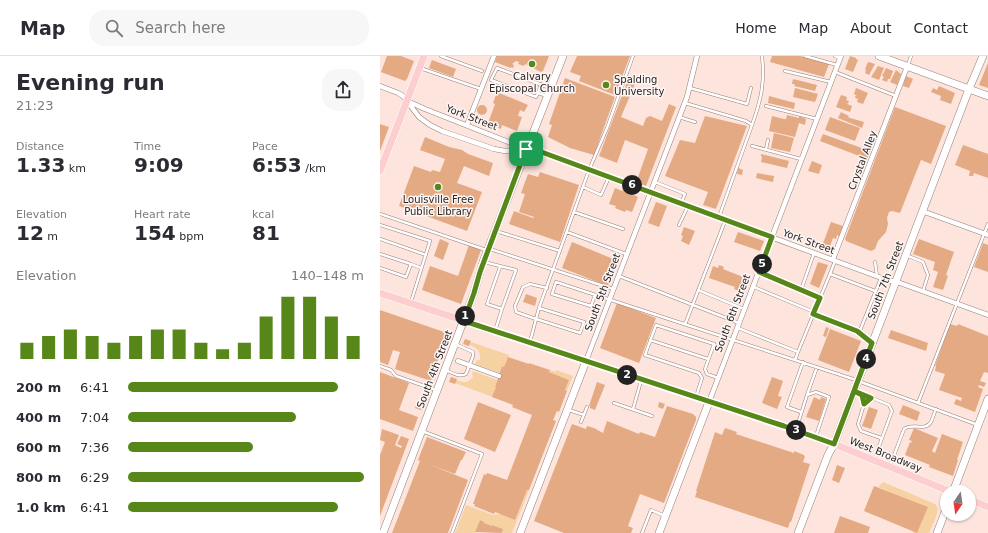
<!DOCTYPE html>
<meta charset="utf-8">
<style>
:root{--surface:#fff;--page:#f7f7f7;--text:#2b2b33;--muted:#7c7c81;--line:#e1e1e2;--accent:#578619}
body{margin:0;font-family:"DejaVu Sans",sans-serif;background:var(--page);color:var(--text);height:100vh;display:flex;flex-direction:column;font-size:15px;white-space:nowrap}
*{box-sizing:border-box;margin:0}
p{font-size:13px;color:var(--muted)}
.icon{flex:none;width:22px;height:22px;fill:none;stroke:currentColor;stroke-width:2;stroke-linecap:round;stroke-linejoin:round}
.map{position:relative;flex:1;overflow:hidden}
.side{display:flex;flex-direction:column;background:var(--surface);width:380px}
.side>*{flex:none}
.needle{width:26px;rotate:193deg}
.buttons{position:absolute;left:560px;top:429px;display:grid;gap:8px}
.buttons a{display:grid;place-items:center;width:36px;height:36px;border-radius:50%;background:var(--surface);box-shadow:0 1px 3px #0004;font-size:20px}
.pin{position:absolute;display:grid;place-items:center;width:34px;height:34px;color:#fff;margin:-17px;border-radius:8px;box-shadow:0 2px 6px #0006}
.km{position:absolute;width:20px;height:20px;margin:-10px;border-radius:50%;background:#222;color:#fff;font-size:11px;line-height:20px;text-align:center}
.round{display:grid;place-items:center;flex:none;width:42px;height:42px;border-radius:16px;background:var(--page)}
.summary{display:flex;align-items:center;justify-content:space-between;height:68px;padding:0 16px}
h1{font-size:22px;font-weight:700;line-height:30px}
.figures{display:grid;grid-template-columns:repeat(3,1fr);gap:6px;height:68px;padding:4px 16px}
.figures div{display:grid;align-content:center}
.figures b{font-size:20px;font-weight:700}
.figures small{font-size:11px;font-weight:400}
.figures p{font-size:11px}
.chart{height:112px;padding:8px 16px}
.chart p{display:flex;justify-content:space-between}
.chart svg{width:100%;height:72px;margin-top:4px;stroke:var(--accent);stroke-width:6}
ul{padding:0 16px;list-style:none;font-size:13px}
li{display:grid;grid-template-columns:64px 48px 1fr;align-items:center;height:30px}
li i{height:10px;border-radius:5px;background:var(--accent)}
header{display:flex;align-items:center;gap:24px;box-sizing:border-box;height:56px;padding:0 20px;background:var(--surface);border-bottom:1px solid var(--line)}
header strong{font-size:19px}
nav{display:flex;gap:22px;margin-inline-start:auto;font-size:14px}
.search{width:280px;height:36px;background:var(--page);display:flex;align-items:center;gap:10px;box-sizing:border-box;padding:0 14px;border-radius:16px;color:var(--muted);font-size:15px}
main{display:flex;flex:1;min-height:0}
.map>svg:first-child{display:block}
</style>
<header>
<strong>Map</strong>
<div class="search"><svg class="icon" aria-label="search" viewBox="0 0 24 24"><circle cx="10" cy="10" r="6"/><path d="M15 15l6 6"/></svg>Search here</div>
<nav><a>Home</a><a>Map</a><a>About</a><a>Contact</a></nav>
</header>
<main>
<section class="side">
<div class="summary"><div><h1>Evening run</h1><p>21:23</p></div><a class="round"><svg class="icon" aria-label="share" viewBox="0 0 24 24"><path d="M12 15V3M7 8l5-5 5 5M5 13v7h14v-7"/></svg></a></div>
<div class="figures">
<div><p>Distance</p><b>1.33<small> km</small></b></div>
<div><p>Time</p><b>9:09</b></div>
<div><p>Pace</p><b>6:53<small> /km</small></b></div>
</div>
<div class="figures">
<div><p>Elevation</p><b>12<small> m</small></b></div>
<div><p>Heart rate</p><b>154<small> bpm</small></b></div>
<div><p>kcal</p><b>81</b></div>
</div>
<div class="chart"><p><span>Elevation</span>140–148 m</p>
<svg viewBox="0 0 160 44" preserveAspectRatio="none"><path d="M5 44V34M15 44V30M25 44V26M35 44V30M45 44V34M55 44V30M65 44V26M75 44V26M85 44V34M95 44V38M105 44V34M115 44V18M125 44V6M135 44V6M145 44V18M155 44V30"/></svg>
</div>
<ul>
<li><b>200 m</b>6:41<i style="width:89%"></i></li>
<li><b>400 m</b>7:04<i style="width:71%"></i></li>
<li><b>600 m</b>7:36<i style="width:53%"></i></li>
<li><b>800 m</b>6:29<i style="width:100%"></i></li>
<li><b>1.0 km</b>6:41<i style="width:89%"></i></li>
</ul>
</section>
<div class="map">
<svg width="608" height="477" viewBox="0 0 608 477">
<rect width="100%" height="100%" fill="#fde4dd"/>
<!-- green -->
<path fill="#f6d2a3" d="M91,286L129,299L124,311L122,310L120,317L95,308L97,304H100C101,295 97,292 90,289Z
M170,314L175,316L176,314L193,320L187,335L185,334L189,324L169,316Z
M93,315L117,324L115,331H116L113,341L75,327L77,324C84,327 88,327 93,321L92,318Z
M503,426L555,448C562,454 552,469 549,477H533V475L537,476L547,451L498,431Z
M147,434H149L132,477H122L123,473L112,469L111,470L104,467V466L100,464L95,476L97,477H75L86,449L113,459L121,458L135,464Z"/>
<!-- building -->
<path fill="#e4aa83" d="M7,0H21L34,5L27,23L25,25L1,16Z
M117,0H169L163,15L161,16L145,8L144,10L138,8L139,6L136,5L132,8L134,9L133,12L131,11V12L115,6Z
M197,0H250L235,39L199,25L201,20L190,16Z
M392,0H420L449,8L444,21L390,6Z
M470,0L476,2V3L478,4L473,16L465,13Z
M52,4L76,13L73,21L49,12Z
M488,6L495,8L489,19L485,17L486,14L485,13Z
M608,7V32L599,29Z
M498,10L504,12L499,24L491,21Z
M506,12L513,15L510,23H508L507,26L502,24L504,21L502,20Z
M516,14L521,18L517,29L510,26Z
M526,20L533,23L529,32L523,30Z
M249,21L257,23L241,61L263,70L266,62L270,60L282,65L289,48L296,51L266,130L256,127L268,93L245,84L237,107L219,100Z
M185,22L235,41L214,99L190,92L168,81L172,69L169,68Z
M413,23L437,29L435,35L414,30L415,28H412Z
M559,30L575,37L571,48L560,44L561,40L551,36L553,32L557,34Z
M415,32L438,38L435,46L413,41Z
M476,32L488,37L483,48L477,46L478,42L476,43L475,40H477L474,38Z
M117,36L148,49L144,56L140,54L138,60L142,61L137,75L122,69L121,73L108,67L115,48L113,47Z
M461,39L467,41L466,45L468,44L469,46L467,48L472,50L470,56L456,51Z
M389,40L415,47L414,53L388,47Z
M97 54a5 5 0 1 1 10 0a5 5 0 1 1-10 0Z
M515,51L566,70L551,108L541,104L520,157L512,155L509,156L507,162L508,168L506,176L498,185L495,193L491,195L466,185L465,183Z
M461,56L469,60L468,61L470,62L484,66L482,72L458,62Z
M407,59L419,62V60L426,63L425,69L419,67L415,81L389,75L392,60L404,63H406Z
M325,60L367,70L336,153L323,149L328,136L285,120L300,84L315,87Z
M450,61L480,72L475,85L445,74Z
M0,68L9,71L0,95Z
M394,77L414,82L410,96L391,92Z
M443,78L490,95L487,103L440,85Z
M45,81L69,91L82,94L88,98L113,107L109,120L84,110L77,127L102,136L87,175L19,150L34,110L51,116L52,114L60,116L65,103L40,94Z
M583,89L608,98V122L594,117L593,120H589L590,115L575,109Z
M381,98L409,105L407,112L381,106L382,101L381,100Z
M432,105L442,109L439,118L428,115Z
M358,112L363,114L362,119L357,118Z
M160,116L199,129L180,186L129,168L134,155L153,162L154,161L139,156L145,138L141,137L148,118L158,121Z
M377,117L394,120L393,126L376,122Z
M235,132L242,135L243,133L252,136V138L258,141L252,156L246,154L245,156L235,152L236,150L229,148Z
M276,146L287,150L279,171L268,167Z
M451,166L463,170L459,180L457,179L456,183L453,182L449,193L442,190Z
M304,171L315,175L309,189L301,185L303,180L301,179Z
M358,176L384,185L380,195L354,186Z
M60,183L69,187L63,204L54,200Z
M539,183L574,196L566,219L568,220L563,234L553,231L558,216L553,214L555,206L533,198Z
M192,186L238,205L234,215L228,213L226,219L232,221L228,230L182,212Z
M603,187L608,189V216L594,211Z
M89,189L101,194L81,248L42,234L50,210L78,220Z
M438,206L448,209L439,232L430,228Z
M339,209L344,211L343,213L368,223L364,237L354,233L355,231L329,222L333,210L338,212Z
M146,238L157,242L155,250L143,246Z
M237,247L276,262L259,307L220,292Z
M0,254L67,277L51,325L15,313L20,296L13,294L8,309L0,306Z
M570,268L577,270L578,268L608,280V317L604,316L600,325L606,327L604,331L599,329L598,331L603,333L595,356L574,348L576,343L581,345L582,342L559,334L565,318L555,315L556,310H555Z
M446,271L449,272L446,281L443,280Z
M450,273L481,285L469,316L438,304Z
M511,274L548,287L546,295L508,282Z
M85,283L91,285L89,290L83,288Z
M128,301L149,308V307L170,314L169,316L189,324L185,334L187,335L179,356L177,355L173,364L176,365L149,434H147L135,464L115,456L114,458L94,450L95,448H93L104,418L106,419L107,417L127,424L152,359L132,351L133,349L112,341L116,331H115L122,310L124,311Z
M0,316L29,327L19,354L38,361L33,375L0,363Z
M71,321L77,323L75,328L69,326Z
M392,321L403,325L398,340L402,341L397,353L382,347Z
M217,326L225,329L215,354L210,352V350H209Z
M434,341L440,344L441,341L446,343L439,365L426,361Z
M98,346L131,359L115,396L84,383Z
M279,346L285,348L283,353L278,351Z
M37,347L43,349L44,353L41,354L35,352Z
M523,349L540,356L537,365L519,358Z
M287,350L313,358L316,361V364L284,447L260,438L248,470L253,472L251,477H184L154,465L192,368L206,373L207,370L214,372L223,377L227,365L259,378L260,376L275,381Z
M489,351L498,354L491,373L482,370Z
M345,372L357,376L356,378L414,397V395L424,399V400H425L423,406L430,408L411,466H410L408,472L315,441L317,435H316L335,376L342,379Z
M534,372L558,382L552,395L555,397L562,378L583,386L577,404H578L573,420L549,411L552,404L550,409L525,399L530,386L531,387L532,385L529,384Z
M2,373L19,379L15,389L21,392L22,390L17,388L21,380L29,383L0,460V399L5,386L0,384Z
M47,381L86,396L82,404H81L75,418L48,408L88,424L68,477H12L40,405L38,404Z
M457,409L465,412L459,427L452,424Z
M494,430L548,451L537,477L484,455Z
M460,460L490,471L488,477H454Z
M100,464L104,466V467L112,470V469L123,473L122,477L95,476Z"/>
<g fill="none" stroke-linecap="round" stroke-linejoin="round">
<defs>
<path id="lane" d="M61,0L102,15
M425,0L457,9
M455,0L460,2
M528,9L531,0
M40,12L101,33
M405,15L451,26
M455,16L516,40
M310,32L367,48L371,32
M158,37L161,28
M167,40L158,37L156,41L111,24L117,12L170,32
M305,47L366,65L372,69L339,161
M386,50L437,63
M299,61L315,66
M372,69C381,44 385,27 382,0
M372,90L421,103
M386,93L388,84
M275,126L305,138L301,148
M203,131L221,139L229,121
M194,156L243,173
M0,158L106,194
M0,169L50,185L31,246
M299,169L308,150
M116,175L180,195
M187,176L246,198
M0,183L46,199
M110,193L233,233
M0,198L31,208
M526,199L543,206L548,219L543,235
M455,205L450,218L495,235
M104,206L136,214L122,253L107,248L120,211
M495,206L497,220
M0,212L26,221L31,208L41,212
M379,216L440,242L418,296
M239,220L359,267
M374,231L434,256
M318,234L364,253
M421,234L434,197
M215,239L211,250L172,238L176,226L304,268L306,266L345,165
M440,242L450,218
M159,252L209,114L227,72L253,0
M433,258L477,275L492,287
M304,268L470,322L598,369
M358,272L418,296L415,304
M115,275L122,253
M479,277L501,222
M270,284L328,303
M150,286L156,263L200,277L204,266L159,252L156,263L136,256L135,250L143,231L150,228L167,232
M0,310L11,314L16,320L56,334
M65,314C71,316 79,322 86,318L93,300V296L75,288
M476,336L482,339L484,348L478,368L481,375L501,382
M427,339L437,311
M482,339H485L509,349L512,355L494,404
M316,341L322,322L319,317L265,299L276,269L334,288L325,313L327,318L338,322
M234,347L272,360
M538,347L608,168
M484,348L491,342
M253,353L261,325
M189,354L204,359
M421,356L407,351L423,306
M201,366L207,351
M416,374L427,339L436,336L449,341L436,380
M42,375L102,398L72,477
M510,410L524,373C532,366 545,376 551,366C553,362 554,357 556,353
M262,477L271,454L285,460"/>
<path id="street" d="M0,30L18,37L23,40L27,45L45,53L146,93L156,94L507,224L520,227L608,259
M27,45L39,61L50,69L62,75L114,93L125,95L144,93
M87,69L114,0
M542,155L608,179
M453,203L527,11
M78,305L119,320
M206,305L307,41L317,0
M329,346L461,0"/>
<path id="secondary" d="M499,0L608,40
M573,436L608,343
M3,477L94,237L103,206L183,0
M140,477L206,305
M279,477L329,346
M418,477L448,399L454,388L589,33L603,0
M557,477L567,451"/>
<path id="primary" d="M0,115L44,0
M0,237L442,383L571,436
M589,443L608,451"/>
</defs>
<!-- lane casing -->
<use href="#lane" stroke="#97807a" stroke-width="3.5"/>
<!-- street casing -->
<use href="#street" stroke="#97807a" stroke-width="5.5"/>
<!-- secondary casing -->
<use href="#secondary" stroke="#97807a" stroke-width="8"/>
<!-- primary casing -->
<use href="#primary" stroke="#fff" stroke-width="8"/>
<!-- lane -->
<use href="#lane" stroke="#fff" stroke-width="2.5"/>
<!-- street -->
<use href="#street" stroke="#fff" stroke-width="4.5"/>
<!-- secondary -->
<use href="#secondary" stroke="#fff" stroke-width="7"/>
<!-- primary -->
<use href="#primary" stroke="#fcced0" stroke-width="7"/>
</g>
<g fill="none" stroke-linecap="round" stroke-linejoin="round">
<defs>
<path id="route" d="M146,93L100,216L94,237L84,265L404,370L454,388L474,335L482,339L484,348L491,342L474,335L492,287L477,275L433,258L440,242L379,216L392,181L156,94L146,93"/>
</defs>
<!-- route casing -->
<use href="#route" stroke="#fff" stroke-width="8"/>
<!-- route -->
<use href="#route" stroke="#578619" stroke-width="5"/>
</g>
<!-- markers -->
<g fill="#578619" stroke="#fcf6f5" stroke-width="1.5">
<circle cx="152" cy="8" r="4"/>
<circle cx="226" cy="29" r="4"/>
<circle cx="58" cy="131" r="4"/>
</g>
<g text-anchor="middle" stroke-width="3" stroke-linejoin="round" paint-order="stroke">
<!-- poi labels -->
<g font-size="10" fill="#2d2421" stroke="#fcf6f5">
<text x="152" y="24">Calvary<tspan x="152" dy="12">Episcopal Church</tspan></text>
<text x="234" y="27" text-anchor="start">Spalding<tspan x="234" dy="12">University</tspan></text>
<text x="58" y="147">Louisville Free<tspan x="58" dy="12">Public Library</tspan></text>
</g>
<!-- street labels -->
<g font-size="10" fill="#2d2421" stroke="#fcf6f5">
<text transform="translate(92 61) rotate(21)" y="4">York Street</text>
<text transform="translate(482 104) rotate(-69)" y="4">Crystal Alley</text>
<text transform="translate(429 185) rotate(20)" y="4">York Street</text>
<text transform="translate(505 224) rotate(-69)" y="4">South 7th Street</text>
<text transform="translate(222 236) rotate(-69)" y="4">South 5th Street</text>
<text transform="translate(352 257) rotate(-69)" y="4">South 6th Street</text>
<text transform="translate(54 313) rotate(-69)" y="4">South 4th Street</text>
<text transform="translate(506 398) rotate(22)" y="4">West Broadway</text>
</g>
</g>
</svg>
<div class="buttons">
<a><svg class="needle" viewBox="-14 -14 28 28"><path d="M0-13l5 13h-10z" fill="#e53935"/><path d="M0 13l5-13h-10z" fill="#7c7c81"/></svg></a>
</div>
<div class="pin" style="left:146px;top:93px;background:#1e9e55"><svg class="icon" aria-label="arrive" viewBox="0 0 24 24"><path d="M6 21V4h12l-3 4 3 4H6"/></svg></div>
<b class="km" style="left:85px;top:260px">1</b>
<b class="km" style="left:247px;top:319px">2</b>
<b class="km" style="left:416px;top:374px">3</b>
<b class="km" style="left:486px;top:303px">4</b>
<b class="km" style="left:382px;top:208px">5</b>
<b class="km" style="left:252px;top:129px">6</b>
</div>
</main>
